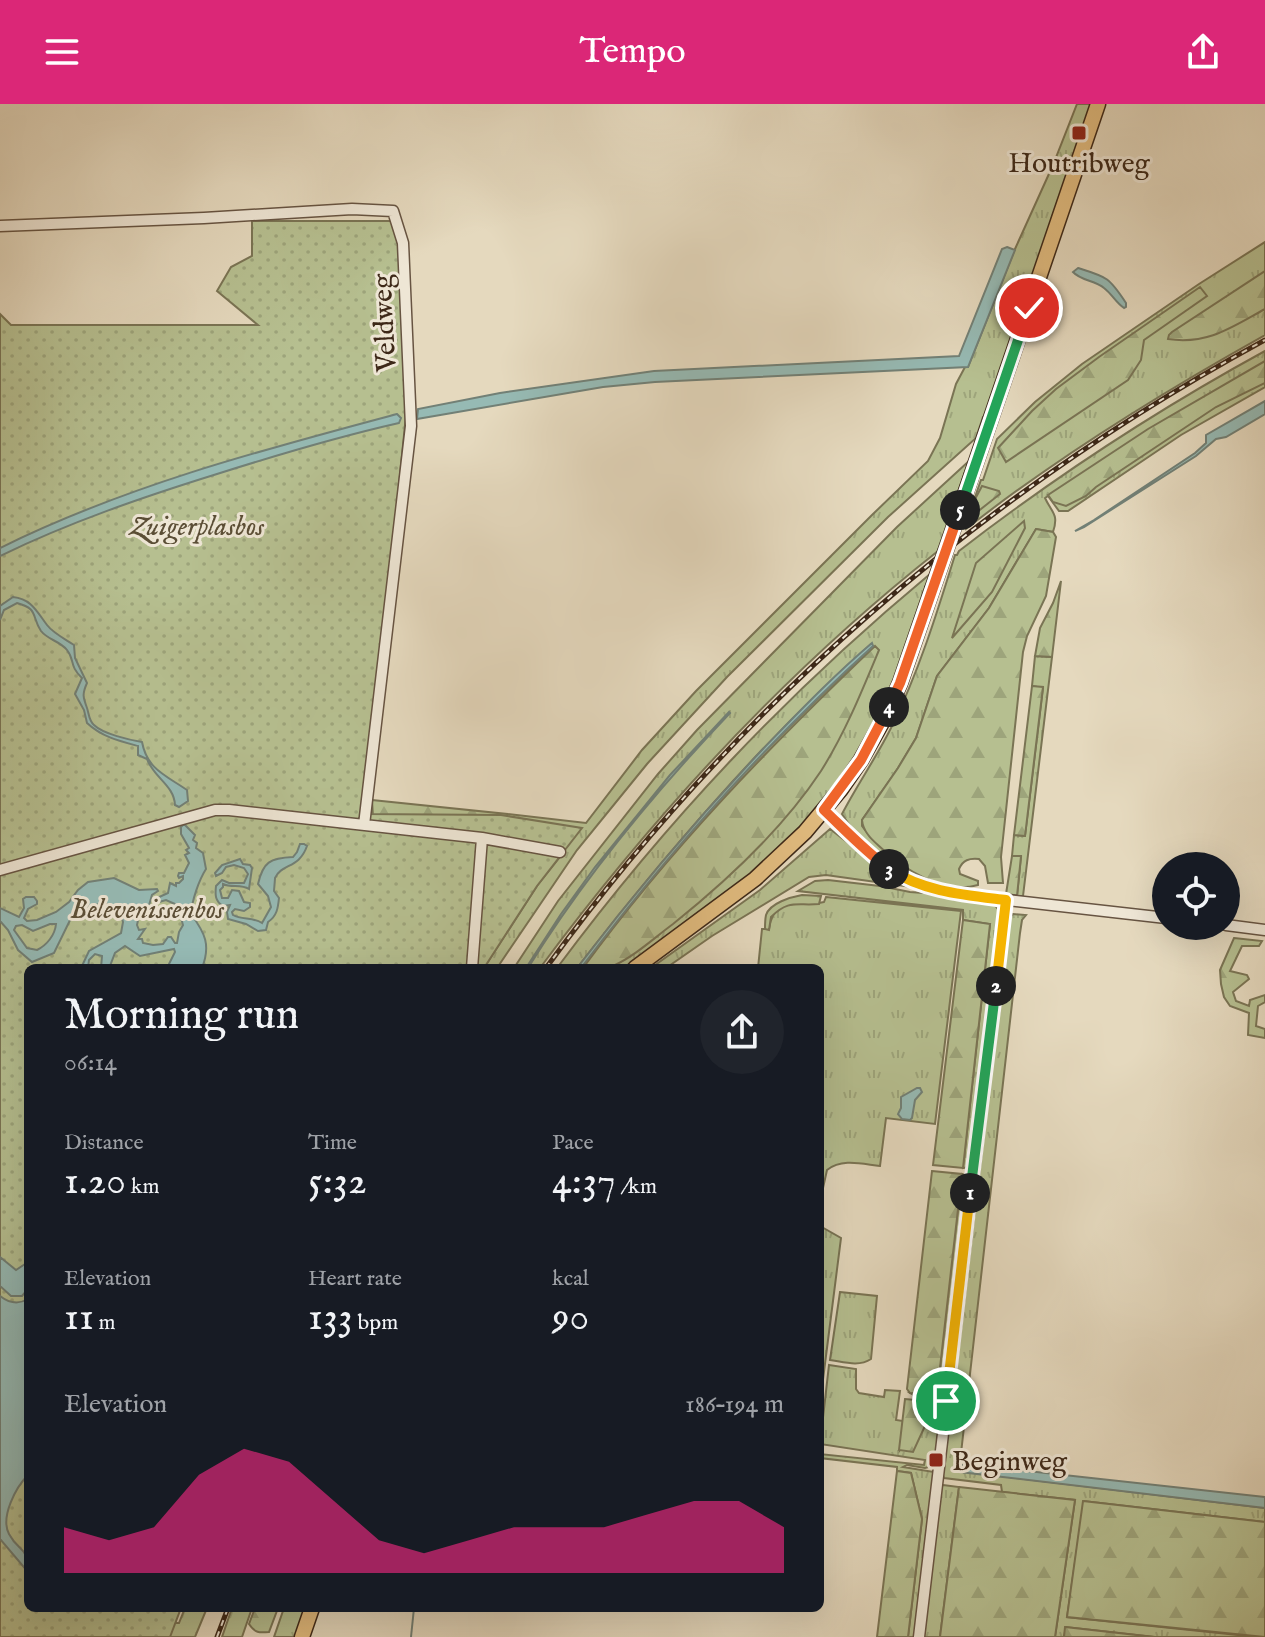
<!DOCTYPE html>
<meta charset="utf-8">
<style>
:root{--surface:#171b24;--page:#20242c;--text:#f1f3f6;--muted:#9ea1a6;--accent:#db2777}
body{margin:0;font-family:"IM FELL English",serif;background:var(--page);color:var(--text);height:100vh;display:flex;flex-direction:column;font-size:30px;white-space:nowrap}
*{box-sizing:border-box;margin:0}
p{font-size:26px;color:var(--muted)}
.icon{flex:none;width:44px;height:44px;fill:none;stroke:currentColor;stroke-width:2;stroke-linecap:round;stroke-linejoin:round}
.map{position:relative;flex:1;overflow:hidden}
.details{position:absolute;left:24px;top:860px;width:800px;height:648px;display:flex;flex-direction:column;background:var(--surface);border-radius:12px;box-shadow:0 8px 32px #0002}
.details>*{flex:none}
.tools{position:absolute;left:1152px;top:748px;display:grid;gap:16px}
.tools a{display:grid;place-items:center;width:88px;height:88px;border-radius:50%;background:var(--surface);box-shadow:0 8px 32px #0002;font-size:40px}
.pin{position:absolute;display:grid;place-items:center;width:68px;height:68px;color:#fff;margin:-34px;border:4px solid #fff;border-radius:50%;box-shadow:0 2px 8px #0007}
.km{position:absolute;width:40px;height:40px;margin:-20px;border-radius:50%;background:#222;color:#fff;font-size:22px;line-height:40px;text-align:center}
.round{display:grid;place-items:center;flex:none;width:84px;height:84px;border-radius:42px;background:var(--page)}
.overview{display:flex;align-items:center;justify-content:space-between;height:136px;padding:0 40px}
h1{font-size:44px;font-weight:600;line-height:60px}
.figures{display:grid;grid-template-columns:repeat(3,1fr);gap:12px;height:136px;padding:8px 40px}
.figures div{display:grid;align-content:center}
.figures b{font-size:40px;font-weight:600}
.figures small{font-size:22px;font-weight:400}
.figures p{font-size:22px}
.chart{height:224px;padding:16px 40px}
.chart p{display:flex;justify-content:space-between}
.chart svg{width:100%;height:144px;margin-top:8px;fill:var(--accent);opacity:.7}
header{display:flex;justify-content:space-between;align-items:center;height:104px;padding:0 40px;background:var(--accent);color:#fff;font-size:36px;font-weight:600}
.map>svg:first-child{display:block}
</style>
<header><svg class="icon" aria-label="menu" viewBox="0 0 24 24"><path d="M4 6h16M4 12h16M4 18h16"/></svg>Tempo<svg class="icon" aria-label="share" viewBox="0 0 24 24"><path d="M12 15V3M7 8l5-5 5 5M5 13v7h14v-7"/></svg></header>
<div class="map">
<svg width="1265" height="1533" viewBox="0 0 1265 1533">
<defs>
<pattern id="grass-tufts" width="24" height="20" patternUnits="userSpaceOnUse" patternTransform="scale(2)"><rect width="24" height="20" fill="#b6bf90"/><path d="M3 7l-1-3M5 7V3M7 7l1-3M15 17l-1-3M17 17v-4M19 17l1-3" fill="none" stroke="#9da47b"/></pattern>
<pattern id="forest-firs" width="22" height="20" patternUnits="userSpaceOnUse" patternTransform="scale(2)"><rect width="22" height="20" fill="#b6bf90"/><path d="M5 1l3.5 6h-7zM16 11l3.5 6h-7z" fill="#9da47b"/></pattern>
<pattern id="park-dots" width="8" height="8" patternUnits="userSpaceOnUse" patternTransform="scale(2)"><rect width="8" height="8" fill="#b6bf90"/><path d="M2 2h.1M6 6h.1" fill="none" stroke="#9da47b" stroke-width="1.8" stroke-linecap="round"/></pattern>
</defs>
<rect width="100%" height="100%" fill="#e5d9be"/>
<filter id="stains"><feTurbulence type="fractalNoise" baseFrequency=".0025" numOctaves="4"/><feColorMatrix values="0 0 0 0 .2 0 0 0 0 .09 0 0 0 0 .02 0 0 0 .5 -.17"/></filter>
<radialGradient id="worn" r=".72"><stop offset=".6" stop-color="#630" stop-opacity="0"/><stop offset="1" stop-color="#630" stop-opacity=".3"/></radialGradient>
<!-- grass -->
<path fill="url(#grass-tufts)" stroke="#7a7454" stroke-width="2" d="M1077,0H1093L1052,113L1041,155L986,313H983L976,334L888,413L727,573L647,660L577,746L497,864H484L537,782L563,749L505,729L507,710L586,719L642,646L696,587L872,411L928,357L940,334L956,280L965,263H968L1015,145L1053,61Z
M1265,138V231C1161,289 1060,351 966,425L965,422L981,376H983L997,335L1035,298L1082,260L1199,180Z
M1265,247V283L1181,331L1068,407H1059L1048,392L1045,394C1052,409 1059,410 1053,428L1036,425L989,504L937,572L916,634L898,664L862,716V722L872,735L946,780L961,782L962,785C914,778 869,753 842,710C857,681 876,654 891,624C918,570 937,509 955,451H957L959,447C1056,372 1157,306 1265,247Z
M969,357L948,416L950,417L941,444H939L938,447C786,567 655,709 540,864H514L558,797L658,670L697,626L897,423Z
M930,470L931,473L893,581L866,634L838,679L818,704L776,751L628,864H581C618,815 655,767 696,721C753,658 812,599 873,542L871,540C762,637 667,748 577,864H557C668,715 787,589 930,470Z
M1035,552L1052,553L1023,792H1017L1021,753L1012,752L1014,731L1025,732L1043,584L1032,582Z
M830,725L890,771L919,784L826,771L809,773L712,832L666,864H651L760,786Z
M828,776L880,782L910,788L937,790L994,800L1000,808L972,1060L969,1063L963,1064L990,820L963,816V806L798,787L815,777Z
M826,793L961,807L935,1020L886,1014L880,1062C862,1060 842,1054 827,1066L821,1093L820,864H758L762,825H769C774,790 800,804 824,798Z
M1013,810L1026,811L1022,816L1020,829L959,1367L1265,1404V1418L1084,1397L1067,1513L1257,1533H1155L1066,1523L1064,1533H1055L1075,1396L1002,1388L1001,1381L944,1374L942,1369L1009,814Z
M962,1070L968,1072L970,1076L944,1291C934,1296 919,1295 910,1289L937,1290Z
M820,1122L841,1134L820,1299Z
M840,1188L877,1192L871,1255C859,1263 844,1258 830,1256Z
M829,1261L856,1265V1285L859,1289L884,1293L885,1286L900,1287L896,1316L903,1317L900,1346L936,1298L942,1302L936,1361L925,1364L907,1361L903,1363L934,1368L916,1533H908L922,1415L911,1369L897,1367V1363L820,1354V1350L924,1361L925,1356L820,1340Z
M943,1381L959,1383L940,1533H923L940,1384Z
M185,1504H207L195,1533H79L101,1518L179,1519Z
M232,1504H252L242,1533H222Z
M284,1504H306L297,1533H274Z"/>
<!-- forest -->
<path fill="url(#forest-firs)" stroke="#7a7454" stroke-width="2" d="M1265,167V205C1232,223 1208,241 1168,235L1169,231L1172,228Z
M1200,183L1207,192L1144,236L1141,256L1128,276L1006,358L998,344L1032,307L1056,285L1099,253Z
M1265,257V279L1216,303L1096,383L1086,392L1066,402L1053,398L1048,391L1148,325Z
M982,382L999,387L1000,390L967,416L973,399Z
M1024,417L1025,424L992,488L952,534L976,459Z
M1036,425L1053,428L1056,433L1046,492L1027,532L1023,548L1001,753L1003,779H988L985,762L979,755C969,754 963,756 959,765L960,770L978,777V781C943,791 903,765 879,742C871,735 863,727 862,716L898,664L916,634L937,572L989,504Z
M1061,477L1052,553L1035,552L1040,524L1053,499Z
M875,542L879,546C862,587 845,629 821,667C782,726 728,776 673,820C654,834 635,852 613,862C605,866 592,864 583,864C669,746 770,642 875,542Z
M1032,582L1043,583L1025,732L1014,731Z
M372,696L507,710L505,729L373,713Z
M1012,752H1021L1017,792L1006,790Z
M802,791L821,792L819,800C797,802 789,795 771,813L769,826L765,825C765,821 765,816 766,811C770,799 791,793 802,791Z
M963,816L990,820L963,1064L933,1061Z
M1234,834L1262,837L1259,842H1242L1230,867L1247,871L1249,875L1233,888L1236,897L1249,902L1250,896L1265,891V898L1258,902L1256,922L1265,925V934L1248,931L1249,909L1230,902L1224,893L1221,880L1220,866Z
M932,1067L962,1070L937,1290L910,1289L907,1285Z
M905,1295L936,1298L913,1348L899,1346Z
M897,1367L911,1369L922,1415L908,1533H877Z
M959,1383L1075,1396L1055,1533H940Z
M1083,1397L1265,1418V1533L1067,1513Z
M255,1504H278L269,1528C259,1529 255,1529 249,1520Z
M1065,1523L1154,1533H1064Z"/>
<!-- park -->
<path fill="url(#park-dots)" stroke="#7a7454" stroke-width="2" d="M252,117H394L401,128L408,291L366,710L501,711L582,724L537,782L484,864H28V1504H181L170,1533H0V210L11,221H258L217,187L231,163L252,152Z"/>
<!-- water -->
<path fill="#96bab4" stroke="#728076" stroke-width="2" fill-rule="evenodd" d="M1007,143L1015,146L968,263L655,278L603,283L417,315L418,305L500,289L654,267L959,252L1002,145Z
M1078,164C1107,173 1109,173 1126,199V203L1124,204C1116,199 1112,190 1104,184C1095,176 1081,177 1073,168Z
M1265,297V310L1226,333L1216,335L1196,352L1084,423L1075,427L1094,416L1195,349L1206,339V331Z
M397,310L401,314L399,319C337,333 277,351 217,370C143,393 70,418 0,452V444C125,382 262,346 397,310Z
M13,493C32,495 37,508 47,521C53,529 65,535 74,541L75,554L87,579C82,590 83,593 87,604C89,610 89,617 94,621C103,630 130,636 142,638C147,665 165,671 187,686L188,697L179,703L175,701C174,681 154,674 147,655L138,651V642C119,637 102,633 87,619L84,606L75,590L82,574C69,562 75,556 67,546C60,537 48,536 41,527C31,512 39,505 17,499L4,506L0,516V502Z
M872,539L873,542C765,640 669,748 581,864H577C635,788 697,715 763,645C798,609 833,572 872,539Z
M729,608L730,609C656,687 585,772 528,864H526L561,810L595,763L670,671Z
M184,720L195,731L193,736L197,739L196,744L203,749L206,765C199,776 192,796 191,810C205,829 211,841 202,864H167L175,848L174,845L140,852L125,842L115,849L110,862L111,864H101L102,852L95,850L89,856L88,864H81L89,847L121,829L123,818L120,807L105,799L80,804L74,808L54,849L32,858L18,846L8,826L0,817V804L19,813L24,804L23,795L26,793H34L37,797V800L28,805L24,814L27,817L37,816L56,808L69,798L78,786L88,778L114,774L139,786L157,785L158,787L152,791L148,805L144,804L140,807L137,821L139,826L145,825L138,835H142L143,839L153,841L163,840L168,833H171L175,839H177L179,828L183,821L179,807L176,806L175,800L166,796L159,798L157,794L168,789L170,779L176,782V779H179L183,775V772L179,774L178,772L179,769H184L189,759L185,751L189,749L186,746L189,744L181,730V723ZM50,820H56C55,831 47,841 37,846L27,844L14,826L16,822L22,821L33,827Z
M300,740H304L307,742C299,765 282,759 275,774C275,776 274,786 274,787L279,794C278,804 277,812 268,818L266,826L258,827L246,820L228,815L227,808L230,801L223,802C215,797 215,791 216,782L222,776L229,779H244L248,770L244,764L234,761L226,763L222,769L216,772L215,769L222,761L240,755L243,760L250,761L252,764L249,785C241,780 231,784 223,780V783L220,786L222,794H228L232,786L239,787L244,798L250,799V803L244,807L235,805L232,808L233,811C242,816 253,813 262,819L271,803L268,792L258,780C263,758 270,754 293,753L297,748Z
M917,984H920L922,988L915,996L912,1014L910,1016L902,1015L898,1010L901,1004V993Z
M0,1153L16,1166L28,1158V1185L22,1192H11L0,1182Z
M0,1192C9,1199 18,1201 28,1195V1371C16,1383 0,1413 9,1430C19,1449 28,1441 28,1468L0,1435Z
M964,1360L1265,1393V1404L960,1368L959,1363Z"/>
<g fill="none" stroke-linecap="round" stroke-linejoin="round">
<!-- stream -->
<path stroke="#728076" stroke-width="2" d="M411,1533L414,1504"/>
<defs>
<path id="minor" d="M0,122L204,114L352,105L393,107L403,139L411,322L364,721
M824,706C870,749 890,776 955,790L1166,814
M0,766L215,706H229L482,734L560,748
M1226,821L1265,826
M472,864L482,734
M919,1533L1006,796"/>
<path id="major" d="M956,417L1098,0
M635,864L755,775L805,728L841,685L861,656L886,611L900,579L932,486
M302,1533L312,1504"/>
</defs>
<!-- minor casing -->
<use href="#minor" stroke="#675442" stroke-width="13"/>
<!-- major casing -->
<use href="#major" stroke="#3d2818" stroke-width="17"/>
<!-- minor -->
<use href="#minor" stroke="#eee6d5" stroke-width="10"/>
<!-- major -->
<use href="#major" stroke="#e2bc7f" stroke-width="14"/>
<defs>
<path id="rail" d="M546,864C736,603 981,390 1265,236
M217,1533L228,1504"/>
</defs>
<!-- rail casing -->
<use href="#rail" stroke="#3d2818" stroke-width="5"/>
<!-- rail -->
<use href="#rail" stroke="#eee6d5" stroke-width="2" stroke-dasharray="6" stroke-linecap="butt"/>
<defs>
<path id="major-bridge" d="M932,486L956,417"/>
</defs>
<!-- major-bridge casing -->
<use href="#major-bridge" stroke="#3d2818" stroke-width="17" stroke-linecap="butt"/>
<!-- major-bridge -->
<use href="#major-bridge" stroke="#e2bc7f" stroke-width="14"/>
</g>
<g fill="none" stroke-linecap="round" stroke-linejoin="round">
<defs>
<path id="split-1" d="M946,1297L970,1089"/>
<path id="split-2" d="M970,1089L996,882"/>
<path id="split-3" d="M889,765C924,788 965,791 1006,796L996,882"/>
<path id="split-4" d="M889,765C865,747 845,726 824,706L861,656L889,603"/>
<path id="split-5" d="M889,603L900,579L960,406"/>
<path id="split-6" d="M960,406L1029,204"/>
</defs>
<!-- split-1 casing -->
<use href="#split-1" stroke="#fff" stroke-width="16"/>
<!-- split-2 casing -->
<use href="#split-2" stroke="#fff" stroke-width="16"/>
<!-- split-3 casing -->
<use href="#split-3" stroke="#fff" stroke-width="16"/>
<!-- split-4 casing -->
<use href="#split-4" stroke="#fff" stroke-width="16"/>
<!-- split-5 casing -->
<use href="#split-5" stroke="#fff" stroke-width="16"/>
<!-- split-6 casing -->
<use href="#split-6" stroke="#fff" stroke-width="16"/>
<!-- split-1 -->
<use href="#split-1" stroke="#f5b400" stroke-width="10"/>
<!-- split-2 -->
<use href="#split-2" stroke="#22a559" stroke-width="10"/>
<!-- split-3 -->
<use href="#split-3" stroke="#f5b400" stroke-width="10"/>
<!-- split-4 -->
<use href="#split-4" stroke="#f0652b" stroke-width="10"/>
<!-- split-5 -->
<use href="#split-5" stroke="#f0652b" stroke-width="10"/>
<!-- split-6 -->
<use href="#split-6" stroke="#22a559" stroke-width="10"/>
</g>
<!-- markers -->
<g fill="#8f2418" stroke="#eee6d5" stroke-width="3">
<rect x="1071" y="21" width="16" height="16" rx="4"/>
<rect x="928" y="1348" width="16" height="16" rx="4"/>
</g>
<g text-anchor="middle" stroke-width="6" stroke-linejoin="round" paint-order="stroke">
<!-- poi labels -->
<g font-size="28" fill="#3d2818" stroke="#eee6d5">
<text x="1079" y="68">Houtribweg</text>
<text x="952" y="1366" text-anchor="start">Beginweg</text>
</g>
<!-- street labels -->
<g font-size="28" fill="#3d2818" stroke="#eee6d5">
<text transform="translate(383 219) rotate(-93)" y="10">Veldweg</text>
</g>
<!-- park labels -->
<g font-size="28" font-style="italic" fill="#5b4e36" stroke="#eee6d5">
<text x="197" y="431">Zuigerplasbos</text>
<text x="147" y="814">Belevenissenbos</text>
</g>
</g>
<rect width="100%" height="100%" filter="url(#stains)"/>
<rect width="100%" height="100%" fill="url(#worn)"/>
</svg>
<div class="tools">
<a><svg class="icon" aria-label="locate" viewBox="0 0 24 24"><circle cx="12" cy="12" r="6"/><path d="M12 2v4M12 18v4M2 12h4M18 12h4"/></svg></a>
</div>
<div class="pin" style="left:946px;top:1297px;background:#1e9e55"><svg class="icon" aria-label="arrive" viewBox="0 0 24 24"><path d="M6 21V4h12l-3 4 3 4H6"/></svg></div>
<div class="pin" style="left:1029px;top:204px;background:#d93025"><svg class="icon" aria-label="check" viewBox="0 0 24 24"><path d="M5 12l5 5 9-10"/></svg></div>
<b class="km" style="left:970px;top:1089px">1</b>
<b class="km" style="left:996px;top:882px">2</b>
<b class="km" style="left:889px;top:765px">3</b>
<b class="km" style="left:889px;top:603px">4</b>
<b class="km" style="left:960px;top:406px">5</b>
<section class="details">
<div class="overview"><div><h1>Morning run</h1><p>06:14</p></div><a class="round"><svg class="icon" aria-label="share" viewBox="0 0 24 24"><path d="M12 15V3M7 8l5-5 5 5M5 13v7h14v-7"/></svg></a></div>
<div class="figures">
<div><p>Distance</p><b>1.20<small> km</small></b></div>
<div><p>Time</p><b>5:32</b></div>
<div><p>Pace</p><b>4:37<small> /km</small></b></div>
</div>
<div class="figures">
<div><p>Elevation</p><b>11<small> m</small></b></div>
<div><p>Heart rate</p><b>133<small> bpm</small></b></div>
<div><p>kcal</p><b>90</b></div>
</div>
<div class="chart"><p><span>Elevation</span>186–194 m</p>
<svg viewBox="0 0 160 44" preserveAspectRatio="none"><path d="M0 44V30L10 34L20 30L30 14L40 6L50 10L60 22L70 34L80 38L90 34L100 30L110 30L120 30L130 26L140 22L150 22L160 30V44z"/></svg>
</div>
</section>
</div>
